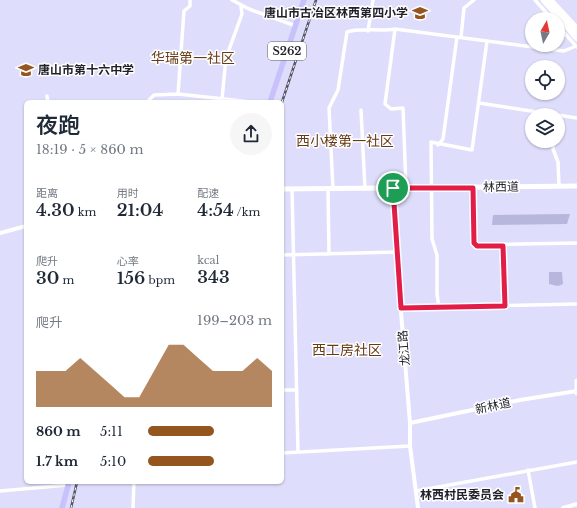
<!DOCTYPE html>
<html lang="zh">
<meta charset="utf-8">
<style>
:root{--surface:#fff;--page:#f6f6f7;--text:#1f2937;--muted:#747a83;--accent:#95551e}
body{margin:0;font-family:"Libre Baskerville","Noto Sans SC",serif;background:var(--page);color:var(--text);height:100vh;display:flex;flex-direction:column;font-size:15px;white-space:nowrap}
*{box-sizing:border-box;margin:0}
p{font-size:13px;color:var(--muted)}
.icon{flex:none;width:22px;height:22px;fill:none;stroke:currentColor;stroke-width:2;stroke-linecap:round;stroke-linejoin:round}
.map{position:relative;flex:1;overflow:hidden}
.drawer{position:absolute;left:24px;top:100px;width:260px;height:384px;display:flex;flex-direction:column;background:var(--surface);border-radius:6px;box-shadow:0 1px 3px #0004}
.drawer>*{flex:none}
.needle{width:26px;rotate:9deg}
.fabs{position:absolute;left:525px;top:12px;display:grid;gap:8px}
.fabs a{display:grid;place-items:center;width:40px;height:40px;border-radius:50%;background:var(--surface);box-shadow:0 1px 3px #0004;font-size:20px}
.pin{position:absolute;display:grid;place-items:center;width:34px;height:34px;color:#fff;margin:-17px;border:2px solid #fff;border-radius:50%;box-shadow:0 1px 4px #0007}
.round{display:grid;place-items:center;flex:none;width:42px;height:42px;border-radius:21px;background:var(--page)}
.summary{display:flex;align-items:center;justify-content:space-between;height:68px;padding:0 12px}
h1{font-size:22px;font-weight:600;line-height:30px}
.metrics{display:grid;grid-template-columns:repeat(3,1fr);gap:6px;height:68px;padding:4px 12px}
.metrics div{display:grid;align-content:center}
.metrics b{font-size:17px;font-weight:600}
.metrics small{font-size:11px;font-weight:400}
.metrics p{font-size:11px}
.chart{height:112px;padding:8px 12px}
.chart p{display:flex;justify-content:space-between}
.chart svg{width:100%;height:72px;margin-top:4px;fill:var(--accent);opacity:.7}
ul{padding:0 12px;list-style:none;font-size:13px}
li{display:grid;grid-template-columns:64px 48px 1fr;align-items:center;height:30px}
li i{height:10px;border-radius:5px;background:var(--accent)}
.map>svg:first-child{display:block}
</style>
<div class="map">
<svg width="577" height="508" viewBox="0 0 577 508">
<rect width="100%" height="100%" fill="#deddfb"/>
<!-- green -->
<path fill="#b7b6dc" d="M570,214L567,224L492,225L493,215Z
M549,272H562L563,284L558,286L549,284Z"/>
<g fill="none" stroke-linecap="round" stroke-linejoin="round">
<!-- minor -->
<path stroke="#fff" stroke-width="3.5" d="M232,0L249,9L296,26
M535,0L552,19
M552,0L577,27
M558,26L577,47
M395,29L385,104L391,109L403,108L406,188
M368,31L373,0
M461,37L464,8L474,0
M178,94L184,11L190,6V0
M47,96L48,102
M222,99L226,58L242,14L241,6
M147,102L154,95L178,94L252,102
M479,103L577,118
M361,110L365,189
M554,141L553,149L558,162L559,186
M438,145L443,139L457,37
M473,188L474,243L475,245L577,243
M292,189L298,452
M328,189L329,254
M333,189L329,108L338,90L347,32C361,27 379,32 395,29L564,51L576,46
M503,246L505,306
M282,255L396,252
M439,307L437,294V255L432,239L431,142L472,150L487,41
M401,308L577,304
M282,390H297
M282,453L410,446
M528,470L535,508
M0,491L68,485
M416,491L577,462
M133,508L134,482"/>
<!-- tertiary -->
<path stroke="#fff" stroke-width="4" d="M393,188L398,275L410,423V446L418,508
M0,233L26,226
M410,423L520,400L577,391
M563,508L577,504"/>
<!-- secondary -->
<path stroke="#fff" stroke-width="5" d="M543,0L577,39
M549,0L577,33
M282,189L577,186
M577,381V393"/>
<!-- primary -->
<path stroke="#c7c2fb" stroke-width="5.5" d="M270,102L304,0
M62,508L69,482"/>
<defs>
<path id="rail" d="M282,102L316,0
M71,508L77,482"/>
</defs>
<!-- rail casing -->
<use href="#rail" stroke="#565566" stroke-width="2.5"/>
<!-- rail -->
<use href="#rail" stroke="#fff" stroke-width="1" stroke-dasharray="3" stroke-linecap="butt"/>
</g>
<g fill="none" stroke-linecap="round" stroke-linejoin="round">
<defs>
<path id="route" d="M393,188H473L474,243L477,246H503L505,306L401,308Z"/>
</defs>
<!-- route casing -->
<use href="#route" stroke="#fff" stroke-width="8"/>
<!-- route -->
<use href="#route" stroke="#e11d48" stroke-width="5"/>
</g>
<!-- icons -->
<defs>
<symbol id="school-bare" viewBox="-9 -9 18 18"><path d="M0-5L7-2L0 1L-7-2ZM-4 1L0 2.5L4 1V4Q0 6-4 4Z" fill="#95551e" stroke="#fff" stroke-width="2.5" paint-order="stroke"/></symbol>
<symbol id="civic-bare" viewBox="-9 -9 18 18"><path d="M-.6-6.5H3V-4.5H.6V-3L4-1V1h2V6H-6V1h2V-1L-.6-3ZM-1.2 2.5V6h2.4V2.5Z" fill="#95551e" stroke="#fff" stroke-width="2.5" paint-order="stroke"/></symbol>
</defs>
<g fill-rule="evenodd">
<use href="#school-bare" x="409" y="2" width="22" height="22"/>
<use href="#school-bare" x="15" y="59" width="22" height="22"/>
<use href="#civic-bare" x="505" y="484" width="22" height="22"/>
</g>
<g text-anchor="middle" stroke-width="3" stroke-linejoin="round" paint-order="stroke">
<!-- shield labels -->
<rect fill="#fff" stroke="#63626a" stroke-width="1" x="268" y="42" width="38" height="18" rx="3"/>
<g font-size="11" font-weight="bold" fill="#201f2a">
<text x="287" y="55">S262</text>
</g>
<!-- poi labels -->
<g font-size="12" font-weight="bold" fill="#201f2a" stroke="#fff" text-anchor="end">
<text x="408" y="17">唐山市古冶区林西第四小学</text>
<text x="38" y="74" text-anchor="start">唐山市第十六中学</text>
<text x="504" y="499">林西村民委员会</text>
</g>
<!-- street labels -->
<g font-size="12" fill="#201f2a" stroke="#fff">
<text transform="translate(501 187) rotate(-1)" y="4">林西道</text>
<text transform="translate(404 348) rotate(-95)" y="4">龙江路</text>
<text transform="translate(493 406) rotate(-12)" y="4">新林道</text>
</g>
<!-- quarter labels -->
<g font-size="14" fill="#663a15" stroke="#fff">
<text x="193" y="63">华瑞第一社区</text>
<text x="345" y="146">西小楼第一社区</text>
<text x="347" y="355">西工房社区</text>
</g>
</g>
</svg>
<div class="fabs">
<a><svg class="needle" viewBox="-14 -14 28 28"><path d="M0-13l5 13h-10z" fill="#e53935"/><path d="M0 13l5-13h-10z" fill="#747a83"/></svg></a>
<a><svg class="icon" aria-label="locate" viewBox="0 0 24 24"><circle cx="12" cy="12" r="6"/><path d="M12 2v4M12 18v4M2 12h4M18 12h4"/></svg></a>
<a><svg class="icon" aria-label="layers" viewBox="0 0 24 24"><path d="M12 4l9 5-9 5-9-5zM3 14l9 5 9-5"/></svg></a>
</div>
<div class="pin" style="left:393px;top:188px;background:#1e9e55"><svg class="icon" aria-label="arrive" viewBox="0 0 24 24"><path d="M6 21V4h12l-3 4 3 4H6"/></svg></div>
<section class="drawer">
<div class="summary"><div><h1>夜跑</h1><p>18:19 · 5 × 860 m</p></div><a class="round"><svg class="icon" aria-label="share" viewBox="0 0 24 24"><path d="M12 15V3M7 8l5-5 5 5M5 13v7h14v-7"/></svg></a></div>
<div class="metrics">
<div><p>距离</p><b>4.30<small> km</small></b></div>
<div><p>用时</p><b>21:04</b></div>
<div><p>配速</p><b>4:54<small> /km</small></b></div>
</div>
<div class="metrics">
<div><p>爬升</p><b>30<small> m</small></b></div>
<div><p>心率</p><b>156<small> bpm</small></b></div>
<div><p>kcal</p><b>343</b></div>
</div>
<div class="chart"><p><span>爬升</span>199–203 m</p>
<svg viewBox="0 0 160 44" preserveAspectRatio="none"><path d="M0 44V22L10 22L20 22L30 14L40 22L50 30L60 38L70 38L80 22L90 6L100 6L110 14L120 22L130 22L140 22L150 14L160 22V44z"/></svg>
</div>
<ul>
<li><b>860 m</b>5:11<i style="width:53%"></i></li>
<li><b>1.7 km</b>5:10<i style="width:53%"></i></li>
</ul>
</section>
</div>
